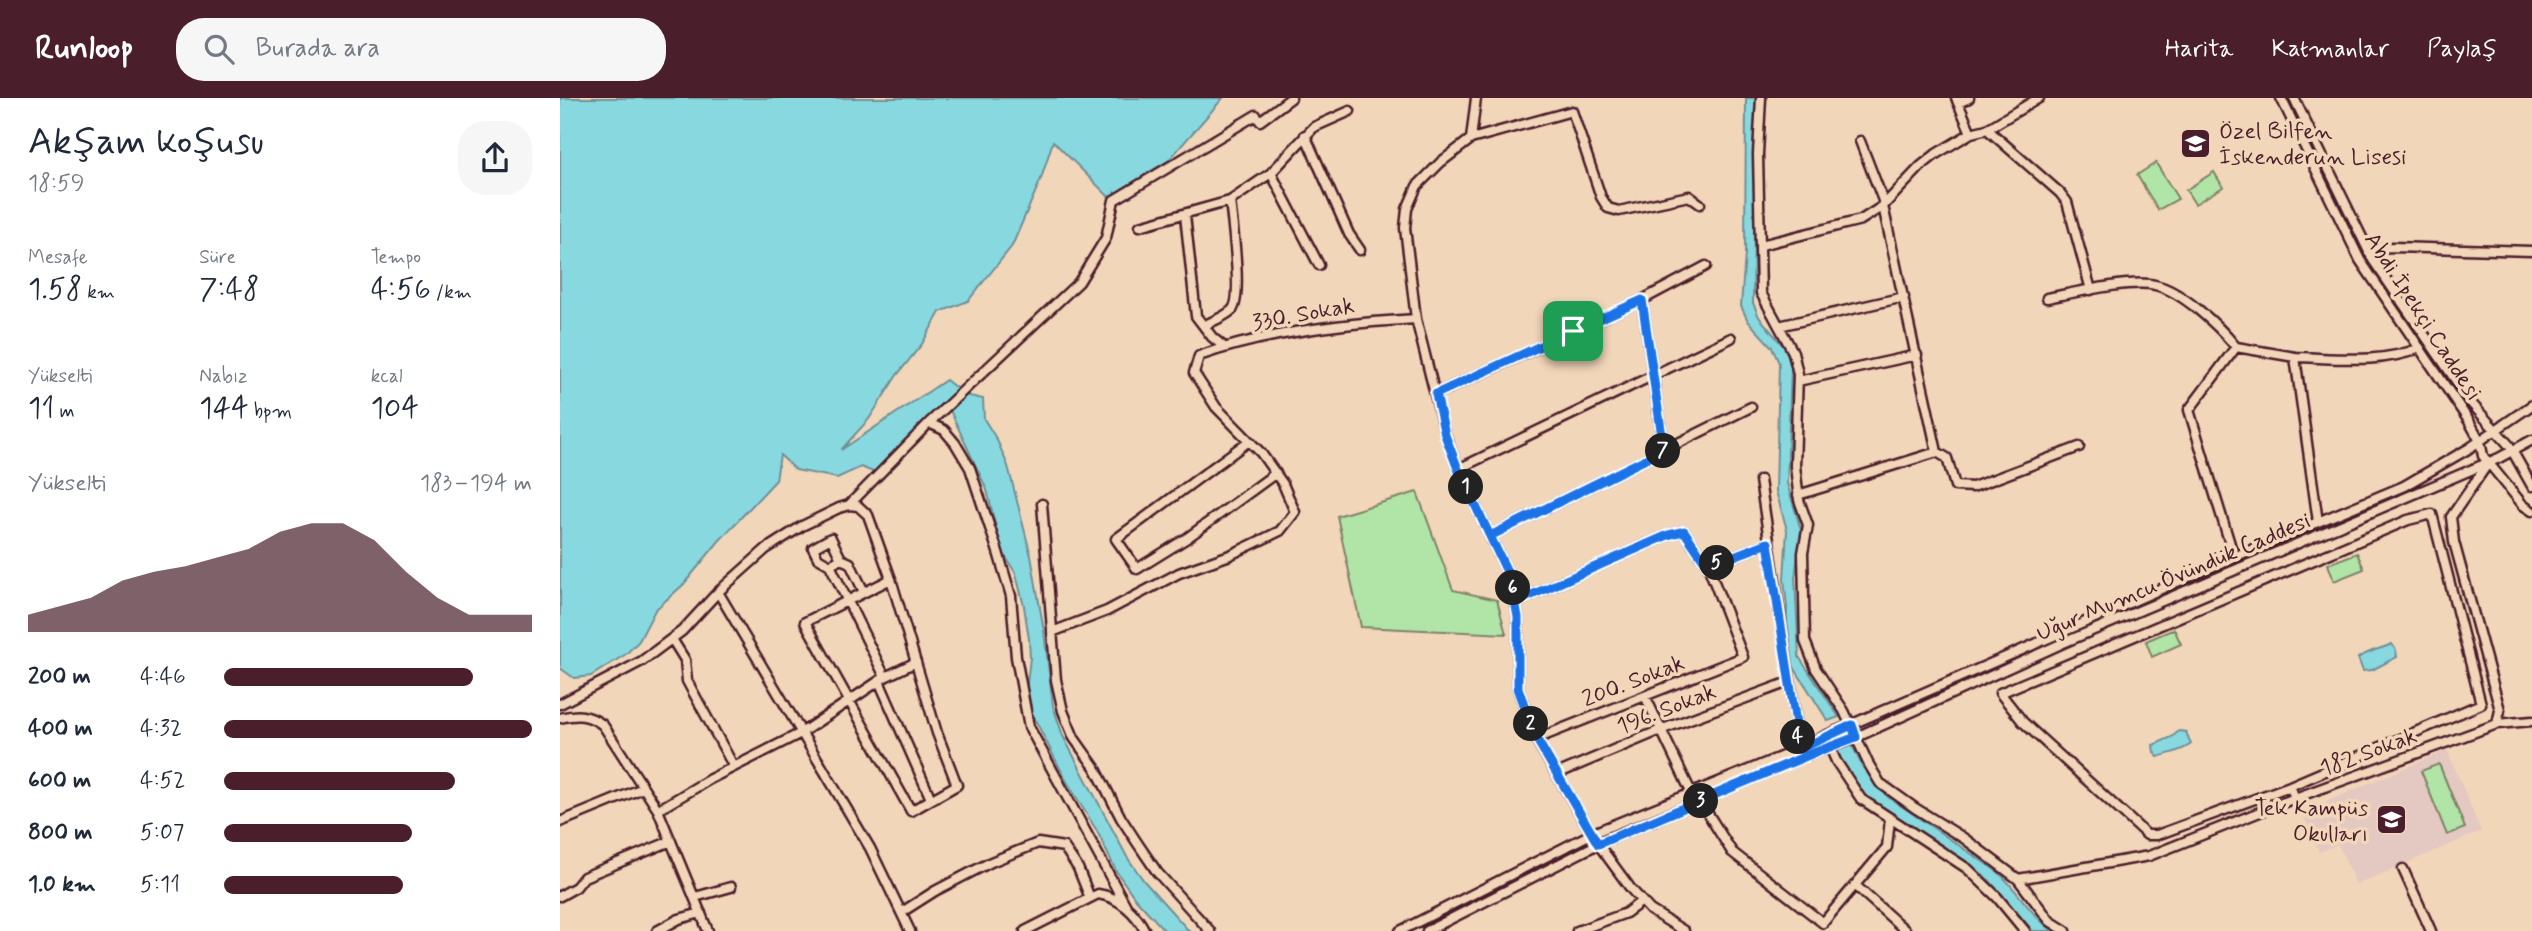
<!DOCTYPE html>
<html lang="tr">
<meta charset="utf-8">
<style>
:root{--surface:#fff;--page:#f6f6f7;--text:#1f2937;--muted:#747a83;--accent:#4a1f2b}
body{margin:0;font-family:Mynerve,sans-serif;background:var(--page);color:var(--text);height:100vh;display:flex;flex-direction:column;font-size:26px;white-space:nowrap}
*{box-sizing:border-box;margin:0}
p{font-size:23px;color:var(--muted)}
.icon{flex:none;width:38px;height:38px;fill:none;stroke:currentColor;stroke-width:2;stroke-linecap:round;stroke-linejoin:round}
.map{position:relative;flex:1;overflow:hidden}
.side{display:flex;flex-direction:column;background:var(--surface);width:560px}
.side>*{flex:none}
.pin{position:absolute;display:grid;place-items:center;width:60px;height:60px;color:#fff;margin:-30px;border-radius:14px;box-shadow:0 4px 10px #0006}
.km{position:absolute;width:35px;height:35px;margin:-18px;border-radius:50%;background:#222;color:#fff;font-size:19px;line-height:35px;text-align:center}
.round{display:grid;place-items:center;flex:none;width:74px;height:74px;border-radius:28px;background:var(--page)}
.summary{display:flex;align-items:center;justify-content:space-between;height:119px;padding:0 28px}
h1{font-size:38px;font-weight:600;line-height:52px}
.metrics{display:grid;grid-template-columns:repeat(3,1fr);gap:10px;height:119px;padding:7px 28px}
.metrics div{display:grid;align-content:center}
.metrics b{font-size:30px;font-weight:600}
.metrics small{font-size:19px;font-weight:400}
.metrics p{font-size:19px}
.chart{height:196px;padding:14px 28px}
.chart p{display:flex;justify-content:space-between}
.chart svg{width:100%;height:126px;margin-top:7px;fill:var(--accent);opacity:.7}
ul{padding:0 28px;list-style:none;font-size:23px}
li{display:grid;grid-template-columns:112px 84px 1fr;align-items:center;height:52px}
li i{height:18px;border-radius:9px;background:var(--accent)}
header{display:flex;align-items:center;gap:42px;box-sizing:border-box;height:98px;padding:0 35px;background:var(--accent);color:#fff}
header strong{font-size:33px}
nav{display:flex;gap:38px;margin-inline-start:auto;font-size:24px}
.search{width:490px;height:63px;background:var(--page);display:flex;align-items:center;gap:18px;box-sizing:border-box;padding:0 24px;border-radius:28px;color:var(--muted);font-size:26px}
main{display:flex;flex:1;min-height:0}
.map>svg:first-child{display:block}
</style>
<header>
<strong>Runloop</strong>
<div class="search"><svg class="icon" aria-label="search" viewBox="0 0 24 24"><circle cx="10" cy="10" r="6"/><path d="M15 15l6 6"/></svg>Burada ara</div>
<nav><a>Harita</a><a>Katmanlar</a><a>Paylaş</a></nav>
</header>
<main>
<section class="side">
<div class="summary"><div><h1>Akşam koşusu</h1><p>18:59</p></div><a class="round"><svg class="icon" aria-label="share" viewBox="0 0 24 24"><path d="M12 15V3M7 8l5-5 5 5M5 13v7h14v-7"/></svg></a></div>
<div class="metrics">
<div><p>Mesafe</p><b>1.58<small> km</small></b></div>
<div><p>Süre</p><b>7:48</b></div>
<div><p>Tempo</p><b>4:56<small> /km</small></b></div>
</div>
<div class="metrics">
<div><p>Yükselti</p><b>11<small> m</small></b></div>
<div><p>Nabız</p><b>144<small> bpm</small></b></div>
<div><p>kcal</p><b>104</b></div>
</div>
<div class="chart"><p><span>Yükselti</span>183–194 m</p>
<svg viewBox="0 0 160 44" preserveAspectRatio="none"><path d="M0 44V38L10 35L20 32L30 26L40 23L50 21L60 18L70 15L80 9L90 6L100 6L110 12L120 23L130 32L140 38L150 38L160 38V44z"/></svg>
</div>
<ul>
<li><b>200 m</b>4:46<i style="width:81%"></i></li>
<li><b>400 m</b>4:32<i style="width:100%"></i></li>
<li><b>600 m</b>4:52<i style="width:75%"></i></li>
<li><b>800 m</b>5:07<i style="width:61%"></i></li>
<li><b>1.0 km</b>5:11<i style="width:58%"></i></li>
</ul>
</section>
<div class="map">
<svg width="1972" height="833" viewBox="0 0 1972 833">
<rect width="100%" height="100%" fill="#f2d6b9"/>
<filter id="ink" filterUnits="userSpaceOnUse"><feTurbulence type="fractalNoise" baseFrequency=".0143" numOctaves="2"/><feDisplacementMap in="SourceGraphic" scale="14" xChannelSelector="R" yChannelSelector="G"/><feConvolveMatrix kernelMatrix="1 2 1 2 8 2 1 2 1" color-interpolation-filters="sRGB"/></filter>
<g filter="url(#ink)">
<!-- built -->
<path fill="#e4c8c2" d="M1887,652L1921,733L1796,787L1778,746L1759,754L1742,714Z"/>
<!-- green -->
<path fill="#b1e5a7" stroke="#7e8269" stroke-width="2" d="M1596,65L1618,101L1598,112L1577,77Z
M1654,74L1663,89L1635,106L1626,92Z
M857,394L893,492L937,502L946,536L801,529L777,418Z
M1797,455L1804,471L1774,483L1768,466Z
M1614,531L1621,546L1592,559L1586,543Z
M1879,666L1905,730L1887,737L1861,673Z"/>
<!-- water -->
<path fill="#88d9df" stroke="#6f8f97" stroke-width="2" d="M0,0H663L609,62L549,99L493,43L481,81L452,148L408,203L380,214L362,246L337,277L309,321L281,352L386,282L405,297L423,301L424,321L437,342L448,368L471,458L484,533L493,608L503,638L567,759L584,783L629,833H605L575,800L556,773L537,733L507,684L467,606L466,594L470,560L469,541L464,508L456,476L441,451L427,392L390,312L313,374L301,369L277,380L236,372L220,357L216,382L159,443L124,486L95,512L79,543L66,556L31,578L14,580L0,570Z
M1186,0H1196L1193,205L1199,219L1225,250L1231,269L1227,385L1241,432L1235,480L1239,559L1279,619L1268,623L1230,563L1226,545L1227,509L1224,481L1227,432L1216,393L1219,265L1212,249L1188,223L1181,208L1185,156Z
M1832,546L1836,552L1837,559L1812,572L1803,573L1798,560C1808,553 1820,551 1832,546Z
M1619,633L1626,634L1631,646C1623,653 1610,655 1598,659L1594,654L1593,647L1612,639Z
M1292,647L1303,670L1328,699L1438,774C1458,792 1470,817 1493,833H1473L1429,782L1306,699L1296,689L1275,652Z"/>
<g fill="none" stroke-linecap="round" stroke-linejoin="round">
<defs>
<path id="minor" d="M1201,0L1198,56L1201,195L1233,254L1238,276L1235,368L1239,402L1248,427L1243,455L1245,543L1256,571L1284,613L1308,665L1320,685L1355,710L1405,741L1458,781L1490,823L1506,833
M1396,0L1411,35
M1721,0L1800,162L1909,323L1920,343L1923,358L1963,407L1972,413
M1734,0L1813,162L1912,306L1949,347L1972,388
M1398,5L1409,0
M1427,31L1500,95L1507,104L1531,192
M745,37L789,136L800,152
M911,41L916,0
M1300,43L1324,105
M711,75L759,167
M1323,108L1377,354L1387,360L1395,388L1413,389L1519,349
M625,117L636,218L652,239L664,249
M580,128L670,103L711,75L754,29L790,13
M1201,147L1301,122L1323,108L1361,68L1376,56L1411,35L1427,31L1479,0
M1809,155L1819,150L1833,149L1972,153
M1487,200C1513,195 1571,181 1595,187C1622,193 1659,228 1676,249L1735,259L1758,424
M1082,202L1104,352
M644,228C652,223 665,219 672,212C683,202 672,121 670,103
M1219,228L1344,199
M1735,259C1777,260 1821,266 1860,250
M1238,283L1357,257
M876,296L1082,202L1146,168
M369,325L384,332L395,345L410,370L438,454L451,498L456,559L469,629L566,808
M689,343L556,441L577,471L627,440L716,375
M1929,364L1891,419L1894,444L1940,612L1937,626
M898,371L1171,240
M1200,382L1240,651
M1238,397L1377,354
M482,406L496,582L503,613L514,640L536,671L561,720L578,746L597,774L650,833
M289,407L369,325L519,184L546,140L554,102L696,17L700,23L731,0
M930,438L1191,309
M1674,459L1629,312L1676,249
M281,461L271,440L253,450L258,460L270,467L325,579
M270,467L281,461L290,465L304,494
M1148,468L1208,445
M158,494L310,750L350,833
M956,504L1108,437L1124,433L1148,468L1183,559L976,641
M492,534L547,513L619,475L670,457L720,433L735,414L723,386L701,355L656,309L634,275L639,258C706,234 785,225 856,221
M112,541L125,562L127,583L174,669
M319,583L371,701
M1085,598L1131,694
M0,606L82,563L122,533L158,494L206,451L242,428L279,410L289,407L298,408L308,417L331,481L377,635L397,687L351,713L245,524L331,481
M0,620C18,616 28,616 43,627L98,712L148,833
M1269,647L1276,663L1301,701L1408,771L1437,799L1465,833
M999,675L1103,631L1229,584
M1730,688L1921,606L1872,416L1848,422L1440,595L1463,624L1587,737H1597L1730,688L1735,700
M1140,703L1172,754L1263,825L1327,749L1330,721
M98,712L150,681L241,635L325,579L356,564
M0,724L83,690
M1843,771L1871,833
M1458,781L1589,758L1735,700L1937,626L1972,623
M1296,788L1346,833
M0,798L16,789L24,779L111,743
M135,799L171,789
M342,814L375,793L431,764L478,745L504,749L518,770L530,800
M97,833L119,821L141,815
M465,833L538,796C559,799 576,815 585,833
M840,833L1033,735L1245,649L1265,638L1674,459L1844,388L1908,351L1972,307
M867,833L1038,746L1250,656L1290,642L1503,545L1939,360L1972,342
M1017,833L1066,815L1082,803
M1124,833L1090,812L1071,791L1038,746L976,641L958,590V519L951,482L898,371L885,336L856,221L845,130L847,111L857,88L881,64L911,41L1012,13L1041,99L1048,110L1059,113L1129,98L1140,106"/>
</defs>
<!-- minor casing -->
<use href="#minor" stroke="#4a1f2b" stroke-width="13"/>
<!-- minor -->
<use href="#minor" stroke="#f2d6b9" stroke-width="8"/>
</g>
</g>
<g fill="none" stroke-linecap="round" stroke-linejoin="round" filter="url(#ink)">
<defs>
<path id="route" d="M1013,233L876,296L885,337L898,371L951,482L958,519V590L976,640L1038,746L1251,656L1296,639L1292,627L1240,651L1208,445L1148,468L1124,433L1108,437L956,504L951,482L930,438L1104,352L1082,202L1013,233"/>
</defs>
<!-- route casing -->
<use href="#route" stroke="#fff" stroke-width="14"/>
<!-- route -->
<use href="#route" stroke="#1a73e8" stroke-width="9"/>
</g>
<!-- icons -->
<defs>
<symbol id="school-square" viewBox="-11 -11 22 22"><rect x="-9" y="-9" width="18" height="18" rx="4" fill="#4a1f2b" stroke="#f2d6b9"/><path d="M0-5L7-2L0 1L-7-2ZM-4 1L0 2.5L4 1V4Q0 6-4 4Z" fill="#fff"/></symbol>
</defs>
<g fill-rule="evenodd">
<use href="#school-square" x="1618" y="28" width="35" height="35"/>
<use href="#school-square" x="1814" y="704" width="35" height="35"/>
</g>
<g text-anchor="middle" stroke-width="7" stroke-linejoin="round" paint-order="stroke">
<!-- poi labels -->
<g font-size="23" fill="#4a1f2b" stroke="#f2d6b9" text-anchor="start">
<text x="1659" y="40">Özel Bilfen<tspan x="1659" dy="26">İskenderun Lisesi</tspan></text>
<text x="1808" y="717" text-anchor="end">Tek Kampüs<tspan x="1808" dy="26">Okulları</tspan></text>
</g>
<!-- street labels -->
<g font-size="23" fill="#4a1f2b" stroke="#f2d6b9">
<text transform="translate(743 215) rotate(-10)" y="8">330. Sokak</text>
<text transform="translate(1864 218) rotate(57)" y="8">Abdi İpekçi Caddesi</text>
<text transform="translate(1613 478) rotate(-23)" y="8">Uğur Mumcu Övündük Caddesi</text>
<text transform="translate(1073 582) rotate(-21)" y="8">200. Sokak</text>
<text transform="translate(1106 610) rotate(-21)" y="8">196. Sokak</text>
<text transform="translate(1808 653) rotate(-20)" y="8">182 Sokak</text>
</g>
</g>
</svg>
<div class="pin" style="left:1013px;top:233px;background:#1e9e55"><svg class="icon" aria-label="arrive" viewBox="0 0 24 24"><path d="M6 21V4h12l-3 4 3 4H6"/></svg></div>
<b class="km" style="left:906px;top:389px">1</b>
<b class="km" style="left:971px;top:626px">2</b>
<b class="km" style="left:1141px;top:703px">3</b>
<b class="km" style="left:1238px;top:639px">4</b>
<b class="km" style="left:1157px;top:465px">5</b>
<b class="km" style="left:953px;top:490px">6</b>
<b class="km" style="left:1103px;top:353px">7</b>
</div>
</main>
